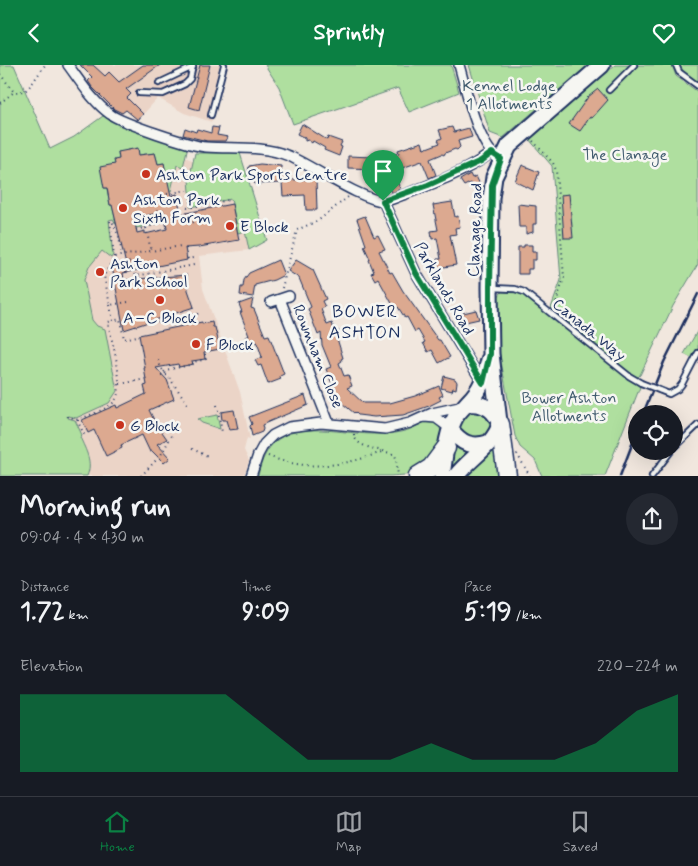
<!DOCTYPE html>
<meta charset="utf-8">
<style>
:root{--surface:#171b24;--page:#242831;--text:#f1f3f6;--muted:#9ea1a6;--line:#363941;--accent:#0b8043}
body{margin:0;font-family:Mynerve,sans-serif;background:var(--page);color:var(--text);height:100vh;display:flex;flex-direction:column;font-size:19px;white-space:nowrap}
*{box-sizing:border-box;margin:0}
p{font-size:16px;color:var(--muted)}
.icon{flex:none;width:28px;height:28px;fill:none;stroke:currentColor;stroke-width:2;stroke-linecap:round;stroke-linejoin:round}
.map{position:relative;height:411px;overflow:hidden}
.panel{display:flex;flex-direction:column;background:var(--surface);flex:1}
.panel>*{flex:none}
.tools{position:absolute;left:628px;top:340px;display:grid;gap:10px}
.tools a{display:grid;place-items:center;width:55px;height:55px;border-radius:50%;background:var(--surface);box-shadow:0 5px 20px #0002;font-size:25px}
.pin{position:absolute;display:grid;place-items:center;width:42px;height:42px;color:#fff;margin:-51px -21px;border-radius:50% 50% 50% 0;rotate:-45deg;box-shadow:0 0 5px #0007}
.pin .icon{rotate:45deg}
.round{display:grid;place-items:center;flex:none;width:52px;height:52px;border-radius:26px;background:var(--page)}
.headline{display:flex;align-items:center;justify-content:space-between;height:85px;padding:0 20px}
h1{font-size:28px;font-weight:700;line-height:38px}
.stats{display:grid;grid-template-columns:repeat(3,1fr);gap:8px;height:85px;padding:5px 20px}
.stats div{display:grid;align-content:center}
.stats b{font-size:25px;font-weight:700}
.stats small{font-size:14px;font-weight:400}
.stats p{font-size:14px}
.chart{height:140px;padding:10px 20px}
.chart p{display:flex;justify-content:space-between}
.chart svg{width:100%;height:90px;margin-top:5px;fill:var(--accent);opacity:.7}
header{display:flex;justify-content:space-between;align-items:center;height:65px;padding:0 20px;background:var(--accent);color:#fff;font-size:22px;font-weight:700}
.tabs{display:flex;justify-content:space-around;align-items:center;height:70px;border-top:1px solid var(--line);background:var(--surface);font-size:14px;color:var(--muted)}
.tabs a{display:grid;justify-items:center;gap:2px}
.tabs .active{color:var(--accent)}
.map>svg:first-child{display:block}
</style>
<header><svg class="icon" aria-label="back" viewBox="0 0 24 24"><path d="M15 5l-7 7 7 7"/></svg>Sprintly<svg class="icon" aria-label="heart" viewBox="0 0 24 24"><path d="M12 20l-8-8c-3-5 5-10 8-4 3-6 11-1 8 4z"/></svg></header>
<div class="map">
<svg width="698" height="411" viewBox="0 0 698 411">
<rect width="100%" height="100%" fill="#f1e7de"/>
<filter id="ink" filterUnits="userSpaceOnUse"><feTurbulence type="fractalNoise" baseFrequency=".02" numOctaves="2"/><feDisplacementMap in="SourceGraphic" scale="10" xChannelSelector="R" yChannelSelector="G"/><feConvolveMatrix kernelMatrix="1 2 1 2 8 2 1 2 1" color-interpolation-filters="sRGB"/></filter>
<g filter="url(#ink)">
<!-- built -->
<path fill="#ebd4c7" d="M0,0H14L50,84L74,72L103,51L187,85L186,92L189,94L193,95L195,88H240L267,175L249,185L199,191L203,224L240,327L250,374L247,373L244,385L249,396L244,411H0Z
M80,0H227L212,57L184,48L158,33L137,56L126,45L120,51L115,46L112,48L93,27L100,20Z"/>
<!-- green -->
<path fill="#afdf9f" stroke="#65877e" d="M0,0H14L50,84L74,72L103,51L182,80L187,85L183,102L177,100L171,126H168L164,98L158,99L155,88L139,90L118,87L119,94L115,99L104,123H107L110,140H112L117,161L113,154L109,155L113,190L111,193L102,186L89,202L84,215L92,255L97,261L105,264L117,326L109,338L76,353L69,351L68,353L75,355L82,370L80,372C86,386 93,397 87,411H0Z
M265,0H451L459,27L409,47L398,23L293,59L279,22Z
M469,0H588L503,73L490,68Z
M615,0H672L676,11L698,27V199L673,241L640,310L637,313L551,243L561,215L552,101L528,73Z
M680,0H698V17L683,6Z
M195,88H240L267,175L249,185L245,166L238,168L231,134L190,142L191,138L189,115Z
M132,146L157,148L156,154L152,160L136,163Z
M502,227L518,228L529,233L640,322L605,411H542L535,395L520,382L515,371L500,291L494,239L495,235Z
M698,265V294L697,296L684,289Z
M480,343L491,357V361L487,370L475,376L460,366L458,361L462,348Z
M217,350L220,364L202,358L197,354Z
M429,356C444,358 444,375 437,386C433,393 423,401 417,406C410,411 399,410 391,411H258C271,344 331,370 378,369C388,369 399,368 408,365C416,362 422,357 429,356Z
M454,378L475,385L449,411Z
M497,380L503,411H465Z"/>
<!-- building -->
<path fill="#dca990" stroke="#1b2f5e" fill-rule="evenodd" d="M80,0H93L105,11L109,7L119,17L143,0H160L126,24L131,29L127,33L143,49L138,55L126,45L122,48L114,44L92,22L88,16L92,12Z
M200,0H210L199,45L189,42Z
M598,24L608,35L592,53L590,52L580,66L569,59L588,32Z
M302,59L327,75L328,72L342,77L340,81L342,82L339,91L324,85L325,83L313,76L312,78L308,75L305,76V73L297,69Z
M212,62L219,63L217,70L228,72L226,76H207L183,70L185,63L196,67L197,64L211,68Z
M452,62L454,67L469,63L472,72L458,76L460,82L457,85L455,84L445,88L444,90L442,89L430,94L436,110L429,113L422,96L402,103L403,108L395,110L400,124L392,128L388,110L377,109V104L348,103V91L372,92V103L386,89L388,91L399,88L398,85L422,77L424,84L440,78L438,75L442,73L439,65Z
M138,83L139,90L155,88L158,99L164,98L171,131L177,129L181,149L232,139L239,175L199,182L185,183L187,195L123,208L124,215L187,210L188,225L194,242L124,265L112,202L126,200L112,140H110L107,123H104L100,102L115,99L114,95L119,94L118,87ZM164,147L167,164L145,169V166L137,168L134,153Z
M260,99L281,101V111H290V115L316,114L317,145H306L305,130L283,131L282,118L255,119L252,112L248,111L249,101Z
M522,100L539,107L533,125L515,116Z
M470,109L472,113L476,111L481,122L474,124L470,118L464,121L460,115Z
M569,129L573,173H564L561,130Z
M452,137L455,152L458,151L460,162L455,163L456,169L450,170L456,200L438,203L437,194H441L437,173L432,174L431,166L438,165L433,140Z
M518,139L536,141V159H533V167L526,169V162H519Z
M365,151L374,172L378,170L385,184L379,186L390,208L392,207L403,226L438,275H440L450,292L439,298L432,285L428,287L423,278L425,277L418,265L415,267L407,252L405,253L398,242L395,244L378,213L375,215L371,208L374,207L369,195L370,194L364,181L366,180L357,154Z
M524,180H532V187H536V195H532V204H528V209H518V182H524Z
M278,195L284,210L274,215L255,220L253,232L240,230L241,222H243L244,215L249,208Z
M296,195L313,205L326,234L322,236L325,242L321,244L327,260L332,258L334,265L339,266L336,270L343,293L341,294L342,296L339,298L344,311L348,310L352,321L347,323L363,338H390L415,331L439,321L443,330L439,332L441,335L429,341L403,350L374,352L358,350L355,347L354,348L337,334L338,333L328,309L326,304L331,302L322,280L321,268L318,270L308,244L311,242L299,213L288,206Z
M253,234L251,243L254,244L265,271L269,270L284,309L280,311L281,314L268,319L261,300L258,301L255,295L262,292L259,283L256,276L248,279L245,272L249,271L240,247H242L239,239Z
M476,245L479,254L461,258L459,249Z
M202,257V259L212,257L213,262H215L220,284L204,287L205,294L192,296L193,299L179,302L178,299L156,303L167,315L174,334L149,345L155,357L167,374L157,379L170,393L164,398L152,386L150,387L142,370L121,380L122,383L106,391L94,365L88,368L82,355L116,340L117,343L146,329L144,321L147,320L144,303H145L139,270Z
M444,311L455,314L457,317L456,324L453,323L452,326L441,323Z
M305,330L308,340L266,358L262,360L263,364L262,367L252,371L250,361L252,359L249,352Z
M234,345L238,364L229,365L226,355H222L221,347Z"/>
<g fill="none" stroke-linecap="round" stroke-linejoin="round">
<defs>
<path id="lane" d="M676,0L679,7L698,21
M159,18L193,2
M609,25L634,0
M139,28L163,29L185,19L190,14L193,0
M211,50L224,0
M493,223L515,224L524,227L629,311L641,318
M659,325L669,329L678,324L682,319L698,288
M674,383L698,360
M652,411L671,386"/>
<path id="street" d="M68,0C80,16 93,37 110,49C122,58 191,81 206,82C234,84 262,80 289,91C310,100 365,137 385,136C392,135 399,131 406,129C435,118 467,106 491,88
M459,0C466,24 477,76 496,92
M383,136L416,208L482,317
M280,234L329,358
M271,237L289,231
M424,352L436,353L451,364
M251,411L258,390L264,379L273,370L289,362L321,358L385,364L410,358L432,348L464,341"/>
<path id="primary" d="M499,357L491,289L490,223L491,133L494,112L509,81L602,0
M451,365C461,378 471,383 488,378
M442,411C445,391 446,369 456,351C460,345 465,341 469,336C481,324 485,312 489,295
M456,411C469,394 495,379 500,359C495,345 483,337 467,339"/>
<path id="highway" d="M500,359L507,411
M418,411L431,403L446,383"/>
</defs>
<!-- lane casing -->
<use href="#lane" stroke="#1b2f5e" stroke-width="8"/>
<!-- street casing -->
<use href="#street" stroke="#1b2f5e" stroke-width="12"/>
<!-- primary casing -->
<use href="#primary" stroke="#1b2f5e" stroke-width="19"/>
<!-- highway casing -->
<use href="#highway" stroke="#1b2f5e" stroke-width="21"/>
<!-- path -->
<path stroke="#1b2f5e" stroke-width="2" stroke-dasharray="1 4" stroke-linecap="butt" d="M0,9L14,27
M0,38L14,27L25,26L31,20L45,0
M533,76L553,98L556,105L564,213L554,243
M162,130L187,125
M187,143L229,135
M158,147L163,146L162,144
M188,159L194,157
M146,163L151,186
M136,165L155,160L158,151L157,141
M186,183L188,194L193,193
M114,192L110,156H112L119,172L122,190
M109,201L131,197L136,211L194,200
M282,223L297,165L319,155L348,132
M128,237L110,240L104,211L114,192L181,181
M110,240L113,256L120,254L124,274L137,271
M158,257L202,248
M158,295L161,303L167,310
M164,307L166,305L194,299V297L206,294L204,285
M161,311L167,310L186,336L188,342
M120,319L146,314
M217,340L222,367
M158,341L160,345
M67,351L78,355C87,351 108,344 114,337C127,322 111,276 108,257L113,256
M78,355V357L86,373
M354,369C355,384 383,384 395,390L396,393L398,411
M192,384L210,392
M517,389L530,411
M268,391C307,407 346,401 384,386
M141,411L161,390L173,368"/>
<!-- lane -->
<use href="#lane" stroke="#f6f6f2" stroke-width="4.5"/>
<!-- street -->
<use href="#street" stroke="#f6f6f2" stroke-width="9"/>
<!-- primary -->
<use href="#primary" stroke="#f6f6f2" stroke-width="15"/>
<!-- highway -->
<use href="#highway" stroke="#f6f6f2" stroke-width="18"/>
<!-- rail -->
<path stroke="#1b2f5e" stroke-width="2.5" d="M643,349L664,297L698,229
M620,411L636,369"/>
<defs>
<path id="lane-bridge" d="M641,318L659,325"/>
</defs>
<!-- lane-bridge casing -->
<use href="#lane-bridge" stroke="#1b2f5e" stroke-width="8" stroke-linecap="butt"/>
<!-- lane-bridge -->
<use href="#lane-bridge" stroke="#f6f6f2" stroke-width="4.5"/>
</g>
</g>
<g fill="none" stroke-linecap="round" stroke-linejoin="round" filter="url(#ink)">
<defs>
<path id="route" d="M492,88L501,94L492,120L490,223V289L483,318L416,208L383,136L428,120L481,96Z"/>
</defs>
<!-- route casing -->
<use href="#route" stroke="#fff" stroke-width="10"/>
<!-- route -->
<use href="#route" stroke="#0b8043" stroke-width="6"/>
</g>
<!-- markers -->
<g fill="#c8321e" stroke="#f6f6f2" stroke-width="2">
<circle cx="146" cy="109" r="5"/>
<circle cx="123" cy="143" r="5"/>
<circle cx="230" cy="161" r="5"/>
<circle cx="100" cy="207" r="5"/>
<circle cx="160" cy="235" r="5"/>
<circle cx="196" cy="279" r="5"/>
<circle cx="120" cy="360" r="5"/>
</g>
<g text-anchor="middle" stroke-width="5" stroke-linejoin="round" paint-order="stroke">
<!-- park labels -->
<g font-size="16" fill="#405b6e" stroke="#f6f6f2">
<text x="509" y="26">Kennel Lodge<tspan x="509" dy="18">1 Allotments</tspan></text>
<text x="625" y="95">The Clanage</text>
<text x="569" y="338">Bower Ashton<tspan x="569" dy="18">Allotments</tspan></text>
</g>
<!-- poi labels -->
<g font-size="16" fill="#1b2f5e" stroke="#f6f6f2" text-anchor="start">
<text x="156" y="115">Ashton Park Sports Centre</text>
<text x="133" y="140">Ashton Park<tspan x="133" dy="18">Sixth Form</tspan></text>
<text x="240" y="167">E Block</text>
<text x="110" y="204">Ashton<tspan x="110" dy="18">Park School</tspan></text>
<text x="160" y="258" text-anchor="middle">A–C Block</text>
<text x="206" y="285">F Block</text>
<text x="130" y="366">G Block</text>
</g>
<!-- street labels -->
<g font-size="16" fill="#1b2f5e" stroke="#f6f6f2">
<text transform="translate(474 165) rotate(-88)" y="6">Clanage Road</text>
<text transform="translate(445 223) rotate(60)" y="6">Parklands Road</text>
<text transform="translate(590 264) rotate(39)" y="6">Canada Way</text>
<text transform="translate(319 291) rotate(68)" y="6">Rownham Close</text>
</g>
<!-- neighbourhood labels -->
<g font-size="18" letter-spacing="1" fill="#1b2f5e" stroke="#f6f6f2">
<text x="365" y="252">BOWER<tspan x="365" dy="21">ASHTON</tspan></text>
</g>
</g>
</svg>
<div class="tools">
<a><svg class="icon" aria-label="locate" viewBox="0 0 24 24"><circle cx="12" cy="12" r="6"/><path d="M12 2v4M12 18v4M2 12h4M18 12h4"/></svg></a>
</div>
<div class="pin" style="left:383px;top:136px;background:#1e9e55"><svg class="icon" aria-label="arrive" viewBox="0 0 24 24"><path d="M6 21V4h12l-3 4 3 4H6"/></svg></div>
</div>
<section class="panel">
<div class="headline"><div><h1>Morning run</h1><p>09:04 · 4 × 430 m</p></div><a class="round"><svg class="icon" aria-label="share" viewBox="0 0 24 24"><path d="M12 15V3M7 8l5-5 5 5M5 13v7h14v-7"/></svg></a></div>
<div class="stats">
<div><p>Distance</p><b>1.72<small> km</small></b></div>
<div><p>Time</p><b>9:09</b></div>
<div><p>Pace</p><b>5:19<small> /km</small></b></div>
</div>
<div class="chart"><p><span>Elevation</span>220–224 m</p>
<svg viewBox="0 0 160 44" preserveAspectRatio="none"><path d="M0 44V6L10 6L20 6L30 6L40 6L50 6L60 22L70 38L80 38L90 38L100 30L110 38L120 38L130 38L140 30L150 14L160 6V44z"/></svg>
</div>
</section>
<nav class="tabs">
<a class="active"><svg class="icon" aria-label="home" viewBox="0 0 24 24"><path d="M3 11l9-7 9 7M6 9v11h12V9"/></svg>Home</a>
<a><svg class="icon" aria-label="map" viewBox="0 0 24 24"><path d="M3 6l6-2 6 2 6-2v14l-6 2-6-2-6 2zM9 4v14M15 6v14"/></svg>Map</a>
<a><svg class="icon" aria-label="saved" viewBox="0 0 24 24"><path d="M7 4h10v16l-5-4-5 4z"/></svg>Saved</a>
</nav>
